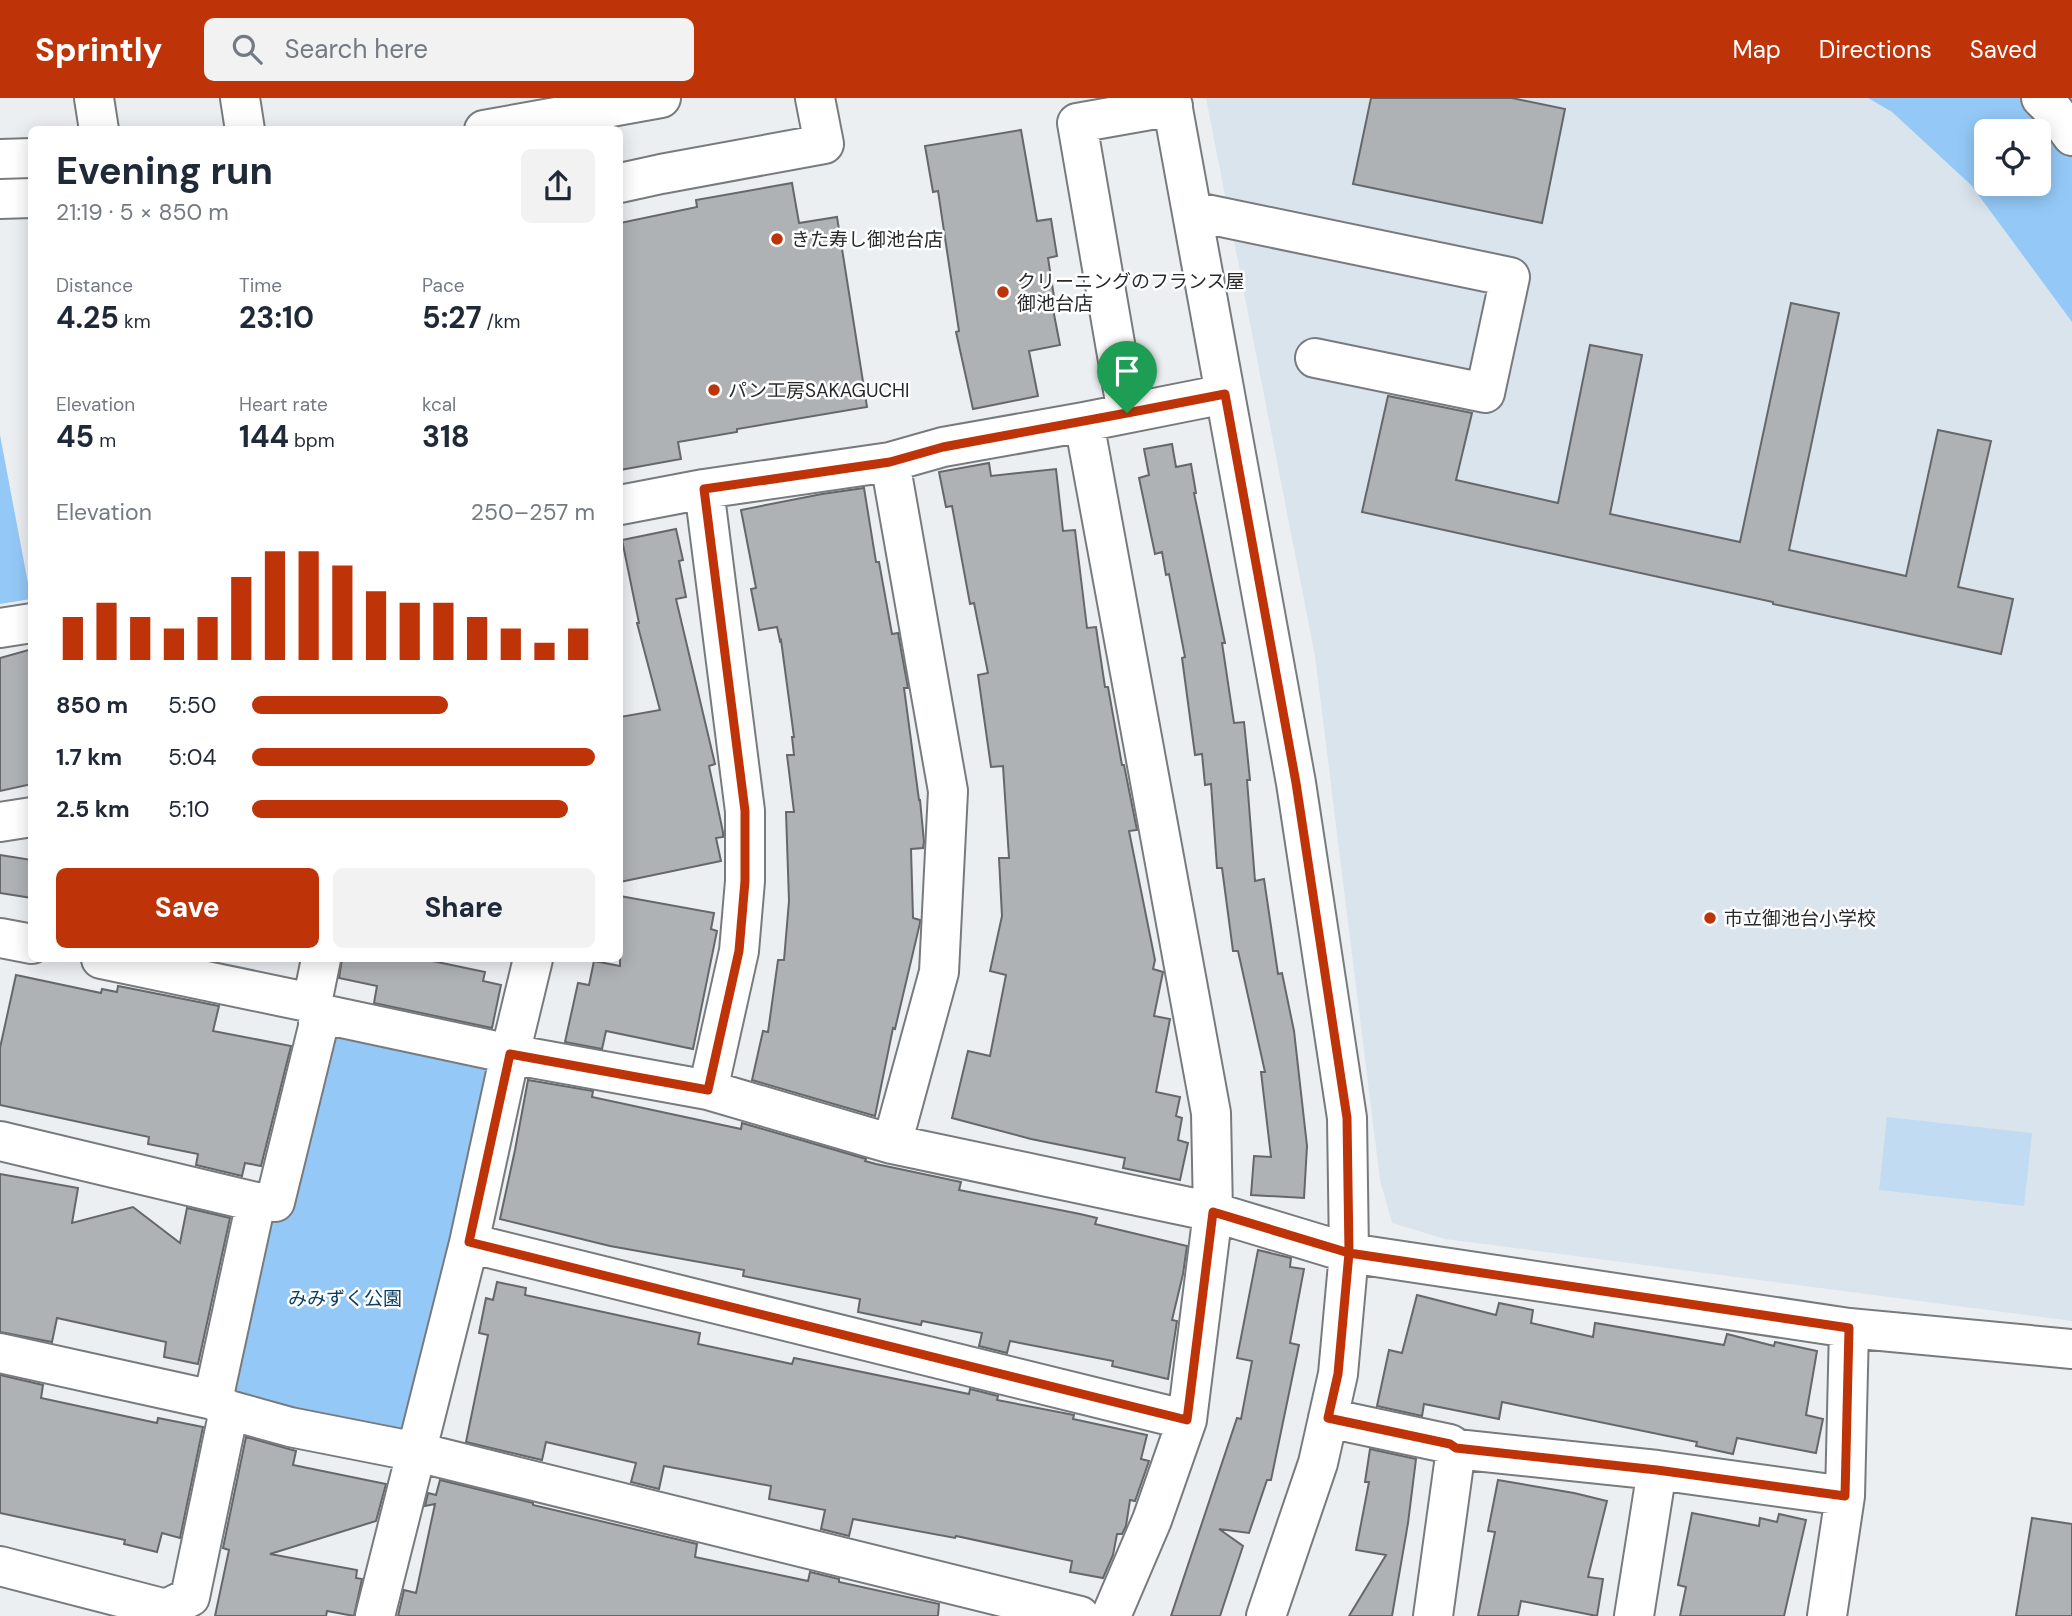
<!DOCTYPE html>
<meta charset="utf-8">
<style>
:root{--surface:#fff;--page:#f2f2f3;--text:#1f2937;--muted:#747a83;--accent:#be3408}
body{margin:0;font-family:"DM Sans","Noto Sans JP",sans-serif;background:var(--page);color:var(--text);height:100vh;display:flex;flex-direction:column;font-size:26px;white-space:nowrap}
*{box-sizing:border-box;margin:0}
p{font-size:23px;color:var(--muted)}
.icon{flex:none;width:38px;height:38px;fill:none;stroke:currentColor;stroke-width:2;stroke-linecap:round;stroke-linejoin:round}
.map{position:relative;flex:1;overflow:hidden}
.sheet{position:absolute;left:28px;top:28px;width:595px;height:836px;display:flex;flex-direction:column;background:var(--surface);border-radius:10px;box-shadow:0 4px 18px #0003}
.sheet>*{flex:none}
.fabs{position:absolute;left:1974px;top:21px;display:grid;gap:14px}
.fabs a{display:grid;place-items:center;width:77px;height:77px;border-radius:10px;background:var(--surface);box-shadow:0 4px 18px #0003;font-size:35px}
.pin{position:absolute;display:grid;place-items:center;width:60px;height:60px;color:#fff;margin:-72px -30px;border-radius:50% 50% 50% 0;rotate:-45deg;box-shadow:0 0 7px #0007}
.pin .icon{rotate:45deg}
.round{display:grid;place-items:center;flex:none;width:74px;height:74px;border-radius:10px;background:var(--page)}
.overview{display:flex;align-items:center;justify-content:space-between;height:119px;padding:0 28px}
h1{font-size:38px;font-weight:700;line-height:52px}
.metrics{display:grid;grid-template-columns:repeat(3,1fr);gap:10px;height:119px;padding:7px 28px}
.metrics div{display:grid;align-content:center}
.metrics b{font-size:30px;font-weight:700}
.metrics small{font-size:19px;font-weight:400}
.metrics p{font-size:19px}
.chart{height:196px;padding:14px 28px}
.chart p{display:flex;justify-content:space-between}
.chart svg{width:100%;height:126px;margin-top:7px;stroke:var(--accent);stroke-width:6}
.primary-button{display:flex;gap:14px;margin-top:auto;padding:14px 28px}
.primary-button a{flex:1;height:80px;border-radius:10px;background:var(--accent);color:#fff;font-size:28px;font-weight:700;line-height:80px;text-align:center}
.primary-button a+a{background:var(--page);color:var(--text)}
ul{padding:0 28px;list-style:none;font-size:23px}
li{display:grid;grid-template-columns:112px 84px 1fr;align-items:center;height:52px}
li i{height:18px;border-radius:9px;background:var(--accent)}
header{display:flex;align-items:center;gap:42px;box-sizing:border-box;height:98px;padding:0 35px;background:var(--accent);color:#fff}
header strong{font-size:33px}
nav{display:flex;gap:38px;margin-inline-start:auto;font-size:24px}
.search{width:490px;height:63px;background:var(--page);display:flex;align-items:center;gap:18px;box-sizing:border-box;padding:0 24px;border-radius:10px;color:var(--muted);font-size:26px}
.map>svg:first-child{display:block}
</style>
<header>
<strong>Sprintly</strong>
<div class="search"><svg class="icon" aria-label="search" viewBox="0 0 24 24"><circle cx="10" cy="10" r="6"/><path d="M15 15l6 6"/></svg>Search here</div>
<nav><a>Map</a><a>Directions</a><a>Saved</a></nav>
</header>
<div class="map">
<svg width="2072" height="1518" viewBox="0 0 2072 1518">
<rect width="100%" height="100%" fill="#eceff2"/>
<!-- built -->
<path fill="#dae4ec" d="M1206,0H1868L1892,14L1971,87L2072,224V1223L1445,1141L1392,1125L1380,1082L1315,558Z"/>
<!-- green -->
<path fill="#94c9f7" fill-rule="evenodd" d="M1868,0H2072V224L1971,87L1892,14ZM1986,33H2039V86H1986Z
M0,337L31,501L0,506Z
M318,929L493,971L401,1349L226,1306Z"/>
<!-- water -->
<path fill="#c1dbf2" d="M1887,1019L2032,1035L2024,1108L1879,1092Z"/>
<!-- building -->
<path fill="#afb2b5" stroke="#65676a" stroke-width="2" d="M1371,0H1512L1565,11L1542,125L1353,86Z
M1021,32L1037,123L1051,121L1057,158L1048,160L1055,205L1052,206L1060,247L1029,253L1038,298L973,311L956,234L959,233L938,93L933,94L925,48Z
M792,85L799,125L837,119L867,309L737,331V334L678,344L681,361L620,372V125L697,109L696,102Z
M1791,205L1839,215L1789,452L1906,478L1938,332L1991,343L1958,489L2013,501L2001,556L1773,506V504L1362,414L1388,298L1472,315L1456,382L1558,405L1590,247L1642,257L1610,416L1740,444Z
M1172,346L1176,369L1191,366L1196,395H1194L1225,545H1222L1234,625L1244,624L1250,682H1247L1255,783L1264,781L1278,876L1282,875L1294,933L1307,1048L1304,1100L1251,1097L1254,1058L1271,1059L1261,974H1265L1238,853H1233L1222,770H1217L1211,686L1205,687L1202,656L1195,657L1182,560L1185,559L1169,476L1166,477L1162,454L1155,456L1139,380L1149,377L1144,351Z
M989,365L991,378L1056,371L1063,433L1075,432L1087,530L1096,529L1105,589H1108L1122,667H1124L1137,732L1129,733L1155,862L1153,871L1163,874L1154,918L1170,921L1156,994L1180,999L1176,1018L1182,1020L1178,1042L1188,1045L1180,1082L1123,1070L1125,1060L1031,1041L952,1020L968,953L990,958L1006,877L990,873L1002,818L999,760H1009L1003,668L991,669L978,577L988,575L974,505L970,506L952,408L946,409L939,374Z
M864,390L876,464H879L892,536L898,535L908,590H904L919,702H920L924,744L923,750L911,751L913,820L920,822V825L895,931L893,930L875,1018L752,982L763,933L768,934L778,862H784L789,803L786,714H794L787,657H794L792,639H794L781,542L780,543L777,529L759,532L751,491L756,490L741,412L822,396Z
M676,431L683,462L679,463L686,499L676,501L715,666L709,668L723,734V739L716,740L721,763L620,784V619L660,612L637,525H639L622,442Z
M32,551V686L0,693V560Z
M0,757L32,762V800L0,795Z
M620,798L714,815L711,831L717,833L693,951L606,933L602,951L565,944L578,885L589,887L594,863L620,868Z
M342,861H423L485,874L483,883L501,887L492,930L374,905L377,888L339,880Z
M16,877L101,895L102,891L117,894L118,888L219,908L213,933L291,948L261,1068L245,1065L242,1078L196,1067L198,1056L148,1046L149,1039L0,1007V950Z
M528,982L593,993L592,999L741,1031L742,1025L866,1061L865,1063L876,1066L961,1084L959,1092L1080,1116L1097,1120L1095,1126L1187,1148L1183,1176L1172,1222L1177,1223L1168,1281L1112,1268L1113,1263L1010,1243L1007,1255L979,1248L982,1235L922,1223L921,1227L858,1214L860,1201L743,1178L744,1172L610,1148L500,1121L515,1052Z
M0,1076L78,1090L72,1125L133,1109L180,1145L187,1110L230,1120L198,1266L164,1259L166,1244L57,1220L52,1244L0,1234Z
M1258,1152L1291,1160L1290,1169L1304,1171L1290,1245L1299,1247L1271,1382H1267L1249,1435L1219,1431L1243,1448L1220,1518H1171L1237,1320L1241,1321L1252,1263L1237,1260Z
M497,1184L526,1190L525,1197L700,1235L698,1246L792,1266L794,1260L969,1296L970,1291L998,1298L997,1302L1074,1317L1073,1321L1147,1337L1141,1361L1149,1363L1135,1403L1130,1402L1126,1428L1122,1436H1117L1113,1457L1103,1480L1070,1474L1072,1463L956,1438L955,1440L853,1421L849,1438L821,1431L825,1412L769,1401L771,1388L664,1368L659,1391L631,1384L636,1365L546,1344L542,1362L466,1344L488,1237L479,1235L486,1200L493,1202Z
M1417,1197L1496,1217L1499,1205L1533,1212L1531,1225L1593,1239L1595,1225L1724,1247L1727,1236L1774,1248L1775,1244L1817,1253L1806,1317L1823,1321L1816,1355L1737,1340L1733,1356L1696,1348L1697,1344L1502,1304L1499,1321L1424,1306L1422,1318L1377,1308L1389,1252L1402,1255Z
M0,1277L43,1287L41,1300L157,1325L158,1320L203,1329L180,1440L162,1435L157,1454L124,1446L125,1442L0,1415Z
M246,1339L296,1353L293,1367L386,1386L376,1423L270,1456L357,1472L356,1480L362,1481L354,1518L327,1513L326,1518H215L229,1452L223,1450Z
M1370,1351L1416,1361L1408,1425L1392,1518H1349L1386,1457L1356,1452L1369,1384H1365Z
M440,1382L533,1405V1407L697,1446L695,1459L808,1483L810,1474L839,1481V1484L939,1506L938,1518H398L404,1492L416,1495L435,1406L425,1408L428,1395L436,1397Z
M1498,1382L1574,1395L1607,1403L1588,1479L1603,1481L1597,1518L1521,1503L1518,1518H1478L1495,1434L1488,1433Z
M1692,1415L1759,1428L1760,1420L1777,1424L1779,1416L1806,1422L1784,1518H1680L1686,1489L1678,1487Z
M2032,1420L2072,1426V1518H2016Z"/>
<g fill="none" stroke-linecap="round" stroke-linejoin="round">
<defs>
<path id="minor" d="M94,0L99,32
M240,0L245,32
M1171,0L1296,685L1347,1020L1349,1155L1338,1276L1318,1365L1266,1518
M2041,0L2054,13L2072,38
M484,32L661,0
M0,61L32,60
M620,85L661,76L824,46L815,0
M0,101L32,100
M1192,113L1510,179L1485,295L1315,260
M1127,315L1077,25L1173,8
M1084,324L1211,1015L1213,1114L1187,1322L1152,1422L1111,1518
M890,364L948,693L939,874L892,1046
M704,391L745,713V783L739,853L708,992
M620,407L704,391L890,364L943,349L1084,324L1225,296
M0,530L32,525
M0,724L32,719
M0,840L32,846
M101,861L312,905
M318,915L510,956L708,992L892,1046L1213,1114L1349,1155L1849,1230L2072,1251
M0,1043L256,1104H275L318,929V915L312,905L321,861
M469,1145L510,956L533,861
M0,1255L213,1302L256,1104
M213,1302L229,1312L290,1329L417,1354L1080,1518
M1328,1320L1450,1346L1456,1351L1657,1372L1845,1398
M0,1468L166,1511L165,1518
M166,1511L190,1499L229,1312
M375,1518L469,1145L1187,1322
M1433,1518L1456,1351
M1634,1518L1657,1372
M1827,1518L1845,1398L1849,1230"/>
</defs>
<!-- minor casing -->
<use href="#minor" stroke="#787b7e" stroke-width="42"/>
<!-- minor -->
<use href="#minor" stroke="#fff" stroke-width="38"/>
</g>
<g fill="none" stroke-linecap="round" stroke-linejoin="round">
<defs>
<path id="route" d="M1127,315L943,349L890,364L704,391L745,713V783L739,853L708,992L510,956L469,1144L1187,1322L1213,1114L1349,1155L1338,1276L1328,1320L1450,1346L1456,1350L1657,1372L1845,1398L1849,1230L1349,1155L1347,1020L1296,685L1225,296L1127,315"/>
</defs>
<!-- route casing -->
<use href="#route" stroke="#fff" stroke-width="14"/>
<!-- route -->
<use href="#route" stroke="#be3408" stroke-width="9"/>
</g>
<!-- markers -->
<g fill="#be3408" stroke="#fff" stroke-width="2.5">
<circle cx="777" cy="141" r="7"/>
<circle cx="1003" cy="194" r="7"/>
<circle cx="714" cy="292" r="7"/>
<circle cx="1710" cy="820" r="7"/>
</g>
<g text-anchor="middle" stroke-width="5" stroke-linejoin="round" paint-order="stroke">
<!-- poi labels -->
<g font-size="19" fill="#292a2b" stroke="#fff" text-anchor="start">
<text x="791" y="148">きた寿し御池台店</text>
<text x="1017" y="190">クリーニングのフランス屋<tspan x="1017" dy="22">御池台店</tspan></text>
<text x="728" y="299">パン工房SAKAGUCHI</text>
<text x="1724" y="827">市立御池台小学校</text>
</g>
<!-- park labels -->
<g font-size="19" fill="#0c3f64" stroke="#fff">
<text x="345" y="1207">みみずく公園</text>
</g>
</g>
</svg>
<div class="fabs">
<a><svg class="icon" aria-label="locate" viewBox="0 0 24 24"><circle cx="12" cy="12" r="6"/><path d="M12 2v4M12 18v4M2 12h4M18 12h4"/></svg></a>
</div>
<div class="pin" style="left:1127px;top:315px;background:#1e9e55"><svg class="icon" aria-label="arrive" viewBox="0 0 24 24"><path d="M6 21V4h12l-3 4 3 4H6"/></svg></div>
<section class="sheet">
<div class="overview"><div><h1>Evening run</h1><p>21:19 · 5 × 850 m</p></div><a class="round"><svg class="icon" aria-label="share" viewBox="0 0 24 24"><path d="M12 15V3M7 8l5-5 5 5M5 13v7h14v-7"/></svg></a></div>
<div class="metrics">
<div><p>Distance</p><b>4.25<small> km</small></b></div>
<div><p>Time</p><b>23:10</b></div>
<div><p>Pace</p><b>5:27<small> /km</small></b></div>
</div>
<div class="metrics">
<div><p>Elevation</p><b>45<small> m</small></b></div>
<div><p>Heart rate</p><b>144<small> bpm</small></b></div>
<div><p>kcal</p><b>318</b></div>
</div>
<div class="chart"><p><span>Elevation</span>250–257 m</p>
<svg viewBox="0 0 160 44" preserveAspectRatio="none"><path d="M5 44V29M15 44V24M25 44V29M35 44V33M45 44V29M55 44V15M65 44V6M75 44V6M85 44V11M95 44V20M105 44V24M115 44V24M125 44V29M135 44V33M145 44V38M155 44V33"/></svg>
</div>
<ul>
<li><b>850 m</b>5:50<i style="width:57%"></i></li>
<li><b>1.7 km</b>5:04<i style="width:100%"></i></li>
<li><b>2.5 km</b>5:10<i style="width:92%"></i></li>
</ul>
<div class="primary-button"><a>Save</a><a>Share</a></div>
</section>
</div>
